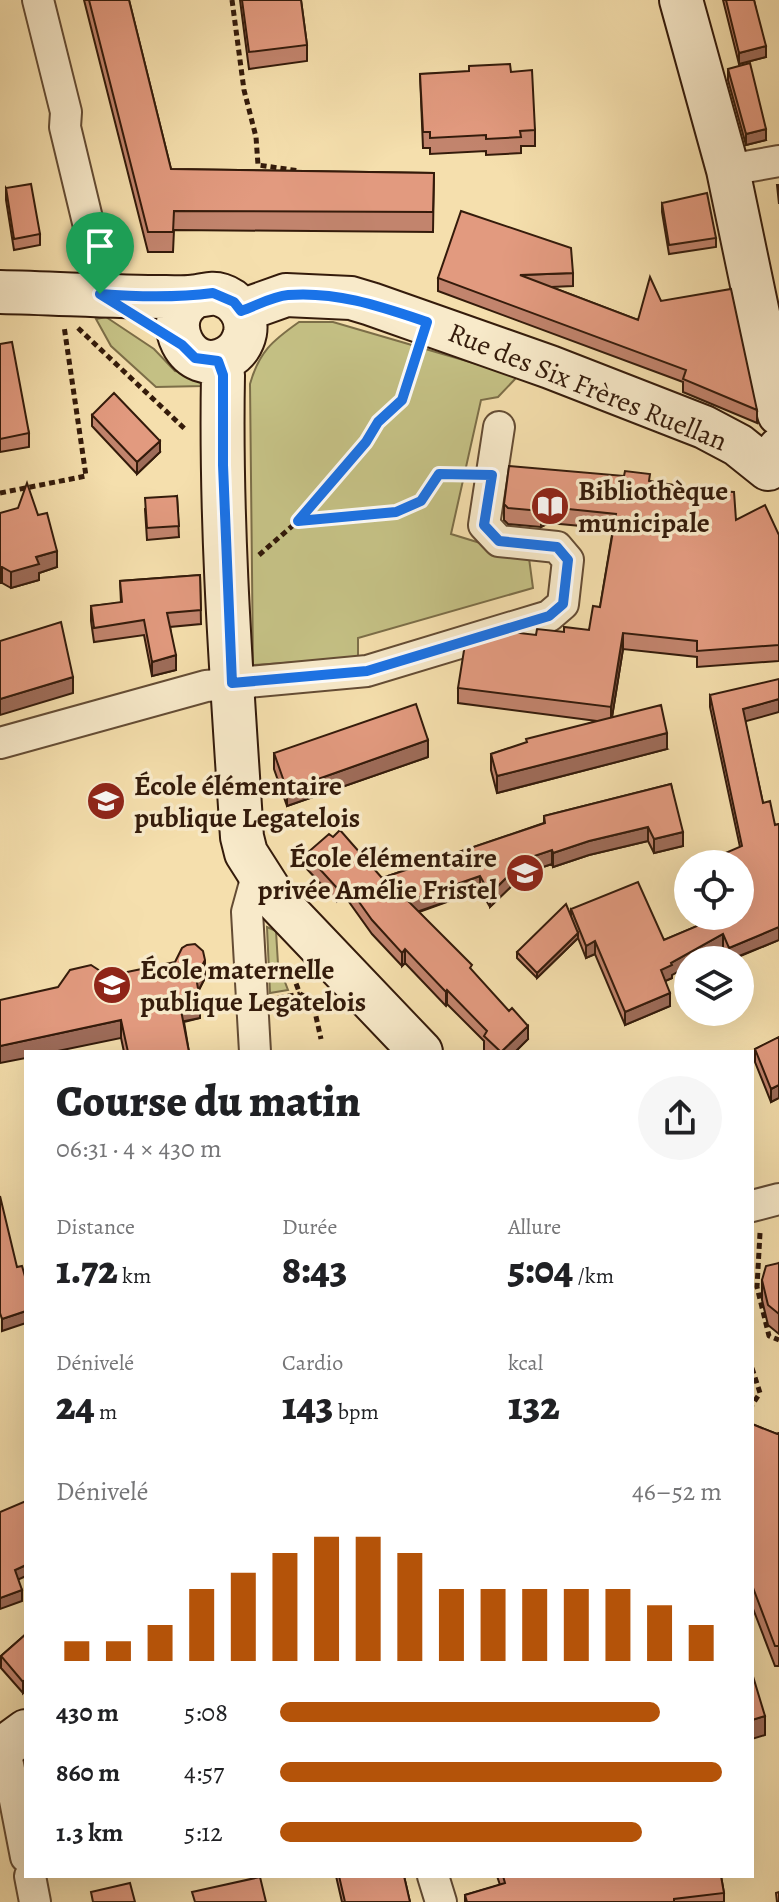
<!DOCTYPE html>
<html lang="fr">
<meta charset="utf-8">
<style>
:root{--surface:#fff;--page:#f6f6f6;--text:#202124;--muted:#757577;--accent:#b45309}
body{margin:0;font-family:Alegreya,serif;background:var(--page);color:var(--text);height:100vh;display:flex;flex-direction:column;font-size:30px;white-space:nowrap}
*{box-sizing:border-box;margin:0}
p{font-size:26px;color:var(--muted)}
.icon{flex:none;width:44px;height:44px;fill:none;stroke:currentColor;stroke-width:2;stroke-linecap:round;stroke-linejoin:round}
.map{position:relative;flex:1;overflow:hidden}
.side{position:absolute;left:24px;top:1050px;width:730px;height:828px;display:flex;flex-direction:column;background:var(--surface);border-radius:0px;box-shadow:0 8px 32px #0002}
.side>*{flex:none}
.tools{position:absolute;left:674px;top:850px;display:grid;gap:16px}
.tools a{display:grid;place-items:center;width:80px;height:80px;border-radius:50%;background:var(--surface);box-shadow:0 8px 32px #0002;font-size:40px}
.pin{position:absolute;display:grid;place-items:center;width:68px;height:68px;color:#fff;margin:-82px -34px;border-radius:50% 50% 50% 0;rotate:-45deg;box-shadow:0 0 8px #0007}
.pin .icon{rotate:45deg}
.round{display:grid;place-items:center;flex:none;width:84px;height:84px;border-radius:42px;background:var(--page)}
.summary{display:flex;align-items:center;justify-content:space-between;height:136px;padding:0 32px}
h1{font-size:44px;font-weight:800;line-height:60px}
.figures{display:grid;grid-template-columns:repeat(3,1fr);gap:12px;height:136px;padding:8px 32px}
.figures div{display:grid;align-content:center}
.figures b{font-size:40px;font-weight:800}
.figures small{font-size:22px;font-weight:400}
.figures p{font-size:22px}
.chart{height:224px;padding:16px 32px}
.chart p{display:flex;justify-content:space-between}
.chart svg{width:100%;height:144px;margin-top:8px;stroke:var(--accent);stroke-width:6}
ul{padding:0 32px;list-style:none;font-size:26px}
li{display:grid;grid-template-columns:128px 96px 1fr;align-items:center;height:60px}
li i{height:20px;border-radius:10px;background:var(--accent)}
.map>svg:first-child{display:block}
</style>
<div class="map">
<svg width="779" height="1902" viewBox="0 0 779 1902">
<rect width="100%" height="100%" fill="#f5dfad"/>
<filter id="stains"><feTurbulence type="fractalNoise" baseFrequency=".0025" numOctaves="4"/><feColorMatrix values="0 0 0 0 .2 0 0 0 0 .09 0 0 0 0 .02 0 0 0 .5 -.17"/></filter>
<radialGradient id="worn" r=".72"><stop offset=".6" stop-color="#630" stop-opacity="0"/><stop offset="1" stop-color="#630" stop-opacity=".3"/></radialGradient>
<!-- green -->
<path fill="#c4c084" stroke="#7c6e48" stroke-width="2" d="M106,317L154,349L175,371L207,376L204,386L156,387L111,346L96,319Z
M299,322H333L518,376L498,397L481,400L451,534L529,558L533,588L358,638V658L253,665L250,384C259,352 272,341 299,322Z
M267,927L276,931L278,964L288,990L270,993Z"/>
<g fill="none" stroke-linecap="round" stroke-linejoin="round">
<defs>
<path id="street" d="M38,0L66,112L65,127L98,264L100,294
M728,170L779,161
M0,743L206,686L367,671L549,616L563,604L568,560L557,547L499,541L484,525L499,427
M255,1052L247,912L258,872
M752,1206L779,1199
M0,1752L7,1759L26,1857
M30,1876L35,1902
M433,1876L441,1902"/>
<path id="secondary" d="M681,0L728,170L779,414
M0,292C55,293 111,297 166,297C176,297 188,298 197,296C206,295 212,292 221,295C237,300 248,316 245,333C243,343 237,352 228,357C188,380 156,316 197,296
M241,311L286,295L351,298L371,304L550,367L704,427L738,445L768,469L779,449
M218,361L223,375C220,529 232,683 242,837L246,853L276,900L421,1052
M0,1750L26,1731"/>
</defs>
<!-- street casing -->
<use href="#street" stroke="#644c34" stroke-width="34"/>
<!-- secondary casing -->
<use href="#secondary" stroke="#341b0b" stroke-width="46"/>
<!-- path -->
<path stroke="#341b0b" stroke-width="5" stroke-dasharray="6 4" stroke-linecap="butt" d="M232,0L244,90L256,137L258,165L300,171
M78,328L187,431
M0,493L86,476L64,326
M298,521L366,442L378,422L402,400L417,354
M259,555L298,521L396,512L421,501L439,474L463,473
M289,965L300,994L308,998L315,1012L321,1039
M278,998L300,994
M760,1233L757,1287L769,1336L779,1340
M752,1368L760,1393L752,1405"/>
<!-- street -->
<use href="#street" stroke="#f8eaca" stroke-width="30"/>
<!-- secondary -->
<use href="#secondary" stroke="#f8eaca" stroke-width="42"/>
</g>
<!-- wall -->
<path fill="#c2846d" stroke="#341b0b" stroke-width="2" d="M84,0H129L171,169L434,173L433,232L174,230L173,252H148Z
M240,0H301L307,45V61L249,69Z
M723,0H754L766,57L739,64Z
M728,69L766,140L746,145L728,80Z
M511,72L535,130V146H521V153L486,155V151L430,154V148H423L420,74Z
M6,188L40,234V245L14,250L6,200Z
M662,203L716,238V247L669,254L662,212Z
M573,273V286L551,287L638,320L661,301L757,410V423L683,392V382L438,291V278Z
M0,344L29,433V447L0,452Z
M92,415L160,452L137,474L92,426Z
M650,481L675,489L736,520L779,535V661L697,667V657L623,649L612,717L667,749L497,793L491,770V754L597,721L458,703V688L536,635L589,630L600,607L613,529L549,523L541,527L508,524L504,520V504Z
M177,496L179,537L147,540L145,509Z
M0,513L38,515L57,567L39,573V580L11,588L2,583H0Z
M200,575L201,624L170,627L176,670L152,676L144,635L94,642L91,621V606L121,603L120,581Z
M710,695L745,721L763,803L775,825L779,824V940L731,960H728L723,947L688,960V966L672,975V978L665,981L670,1006L625,1025L595,954L586,958L578,938L537,978L517,958V952L571,917V909L664,940L712,920L710,916H740V847L710,707Z
M274,753L428,757L287,806L274,769Z
M671,784L683,846L654,853L648,841L589,855L553,867L552,864L525,873L490,907L480,890L419,912L472,971L528,1039L515,1052H486L484,1050V1041L447,1004L446,1006L405,963L402,966L372,934L344,895L337,901L306,868V854L382,878L544,823V816Z
M108,976L205,978L199,990L200,1018L184,1022L189,1052H124Z
M779,1037V1098L771,1102L755,1062V1049Z
M779,1263V1334L768,1325L762,1300V1280Z
M752,1424L777,1434L779,1433V1666H775L752,1606Z
M26,1634V1690L23,1693L1,1668V1656Z
M336,1876H404L410,1902H342Z
M497,1876H721L724,1893V1902H465V1895L500,1885Z"/>
<!-- shaded-wall -->
<path fill="#9e6c59" stroke="#341b0b" stroke-width="2" d="M766,46V57L739,64V53Z
M766,129V140L746,145V134Z
M160,441V452L137,474V462Z
M549,507V523L541,527V511Z
M57,551V567L39,573V580L11,588V572L36,557Z
M0,567H2V583H0Z
M623,633V649L611,723V707Z
M176,655V670L152,676V662Z
M73,677V693L0,715V699Z
M779,699V712L743,722V709Z
M667,733V749L497,793V776Z
M428,740V757L287,806V790Z
M648,827V841L589,855L553,867V853L589,841Z
M683,832V846L654,853V839Z
M552,850V864L525,873L490,907V894L525,859Z
M480,876V890L408,915V901Z
M344,881V895L337,901V888Z
M779,927V940L729,960V948Z
M578,933V938L537,978V973Z
M723,934V947L699,960H688V966L672,975V978L661,983V970L671,963Z
M595,941V954L586,958V946Z
M405,949V963L402,966V953Z
M205,960V978L196,995V977Z
M447,990V1004L446,1006V992Z
M670,993V1006L625,1025V1012Z
M200,1000V1018L180,1022V1005Z
M121,1020V1038L53,1052H26V1058L0,1063V1046Z
M528,1026V1039L515,1052H501Z
M779,1085V1098L771,1102V1089Z
M26,1311V1323L2,1331V1319Z
M26,1565V1576L15,1581V1570Z
M22,1590V1601L0,1609V1598Z
M26,1679V1690L23,1693V1682Z
M765,1716V1735L752,1739V1720Z"/>
<!-- building -->
<path fill="#e29a7f" stroke="#341b0b" stroke-width="2" d="M89,0H129L171,169L434,173L433,212L174,211L173,232H148Z
M242,0H301L307,45L249,52Z
M726,0H754L766,46L739,53Z
M750,63L766,129L746,134L728,69Z
M510,64L511,72L532,70L535,130L520,131L521,137L486,139V135L430,138V132H423L420,74L469,71V66Z
M31,184L40,234L14,239L6,188Z
M777,185H779V204Z
M707,193L716,238L669,245L662,203Z
M461,211L571,248L573,273L520,275L638,320L650,277L661,301L731,289L757,410L683,379L686,370L438,278Z
M12,342L29,433L0,439V344Z
M114,393L160,441L137,462L92,415Z
M509,466L624,476L625,471L650,474L649,481L675,485V489L734,492L736,520L765,505L779,535V645L697,651V641L623,633L611,707L458,688L465,644L511,632L536,635L537,629L564,632V627L589,630L593,606L600,607L616,514L549,507L541,511L508,508L504,504Z
M27,483L38,515L47,513L57,551L36,557L39,564L11,572L2,567H0V513L18,508Z
M177,496L179,526L147,528L145,498Z
M200,575L201,610L167,613L176,655L152,662L144,620L94,628L91,606L122,602L120,581Z
M61,622L73,677L0,699V641Z
M779,679V699L743,709L763,803L770,801L775,825L779,824V927L729,948L723,934L671,963L672,965L661,970L670,993L625,1012L595,941L586,946L571,909L638,882L664,940L716,918L715,916H740V864H700L742,846L710,695Z
M416,704L428,740L287,790L274,753Z
M661,705L667,733L497,776L491,754L527,742L526,739Z
M671,784L683,832L654,839L648,827L589,841L553,853L552,850L525,859L490,894L480,876L408,901L472,965L470,968L509,1011L512,1008L528,1026L501,1052L484,1036L487,1031L447,990L446,992L405,949L402,953L372,920L344,881L337,888L306,854L329,834L333,837L340,830L382,878L545,823L544,816Z
M566,904L578,933L537,973L517,952Z
M195,944L203,951L205,960L196,977L200,1000L180,1005L189,1052H128L121,1020L0,1046V1000L58,987L70,970L91,965L108,976L175,962L182,948L187,945Z
M779,1037V1085L771,1089L755,1049Z
M0,1196L17,1267L22,1266L26,1280V1311L2,1319L0,1313Z
M779,1263V1314L768,1305L762,1280L766,1266Z
M752,1424L777,1434L779,1433V1646H775L752,1585Z
M26,1501V1565L15,1570L22,1590L0,1598V1512Z
M26,1634V1679L23,1682L1,1656Z
M752,1673L765,1716L752,1720Z
M339,1876H404L410,1902H345Z
M503,1876H721L724,1893L674,1899V1902H467L465,1895L505,1883Z
M260,1877L266,1902H195L192,1892Z
M130,1883L135,1902H93L91,1892Z
M779,1892V1902H777L776,1893Z"/>
<g fill="none" stroke-linecap="round" stroke-linejoin="round">
<defs>
<path id="route" d="M213,293L234,302L241,311C256,306 273,296 288,295C337,291 382,307 427,322L402,400L378,422L366,442L298,521L396,512L421,501L439,474L492,475L484,525L499,541L557,547L568,560L563,604L549,616L367,671L232,683L223,465V375L218,361L195,358L182,345L100,294C138,297 175,298 213,293Z"/>
</defs>
<!-- route casing -->
<use href="#route" stroke="#fff" stroke-width="16"/>
<!-- route -->
<use href="#route" stroke="#1a73e8" stroke-width="10"/>
</g>
<!-- icons -->
<defs>
<symbol id="library-disc" viewBox="-11 -11 22 22"><circle r="9.5" fill="#8f2418" stroke="#f8eaca"/><path d="M-6-4Q-3-5.5-.7-3.5V5Q-3 3-6 4ZM6-4Q3-5.5 .7-3.5V5Q3 3 6 4Z" fill="#fff"/></symbol>
<symbol id="school-disc" viewBox="-11 -11 22 22"><circle r="9.5" fill="#8f2418" stroke="#f8eaca"/><path d="M0-5L7-2L0 1L-7-2ZM-4 1L0 2.5L4 1V4Q0 6-4 4Z" fill="#fff"/></symbol>
</defs>
<g fill-rule="evenodd">
<use href="#library-disc" x="528" y="484" width="44" height="44"/>
<use href="#school-disc" x="84" y="779" width="44" height="44"/>
<use href="#school-disc" x="503" y="851" width="44" height="44"/>
<use href="#school-disc" x="90" y="963" width="44" height="44"/>
</g>
<g text-anchor="middle" stroke-width="7" stroke-linejoin="round" paint-order="stroke">
<!-- street labels -->
<g font-size="28" fill="#341b0b" stroke="#f8eaca">
<text transform="translate(588 386) rotate(22)" y="10">Rue des Six Frères Ruellan</text>
</g>
<!-- poi labels -->
<g font-size="28" font-weight="bold" fill="#341b0b" stroke="#f8eaca" text-anchor="start">
<text x="578" y="500">Bibliothèque<tspan x="578" dy="32">municipale</tspan></text>
<text x="134" y="795">École élémentaire<tspan x="134" dy="32">publique Legatelois</tspan></text>
<text x="497" y="867" text-anchor="end">École élémentaire<tspan x="497" dy="32">privée Amélie Fristel</tspan></text>
<text x="140" y="979">École maternelle<tspan x="140" dy="32">publique Legatelois</tspan></text>
</g>
</g>
<rect width="100%" height="100%" filter="url(#stains)"/>
<rect width="100%" height="100%" fill="url(#worn)"/>
</svg>
<div class="tools">
<a><svg class="icon" aria-label="locate" viewBox="0 0 24 24"><circle cx="12" cy="12" r="6"/><path d="M12 2v4M12 18v4M2 12h4M18 12h4"/></svg></a>
<a><svg class="icon" aria-label="layers" viewBox="0 0 24 24"><path d="M12 4l9 5-9 5-9-5zM3 14l9 5 9-5"/></svg></a>
</div>
<div class="pin" style="left:100px;top:294px;background:#1e9e55"><svg class="icon" aria-label="arrive" viewBox="0 0 24 24"><path d="M6 21V4h12l-3 4 3 4H6"/></svg></div>
<section class="side">
<div class="summary"><div><h1>Course du matin</h1><p>06:31 · 4 × 430 m</p></div><a class="round"><svg class="icon" aria-label="share" viewBox="0 0 24 24"><path d="M12 15V3M7 8l5-5 5 5M5 13v7h14v-7"/></svg></a></div>
<div class="figures">
<div><p>Distance</p><b>1.72<small> km</small></b></div>
<div><p>Durée</p><b>8:43</b></div>
<div><p>Allure</p><b>5:04<small> /km</small></b></div>
</div>
<div class="figures">
<div><p>Dénivelé</p><b>24<small> m</small></b></div>
<div><p>Cardio</p><b>143<small> bpm</small></b></div>
<div><p>kcal</p><b>132</b></div>
</div>
<div class="chart"><p><span>Dénivelé</span>46–52 m</p>
<svg viewBox="0 0 160 44" preserveAspectRatio="none"><path d="M5 44V38M15 44V38M25 44V33M35 44V22M45 44V17M55 44V11M65 44V6M75 44V6M85 44V11M95 44V22M105 44V22M115 44V22M125 44V22M135 44V22M145 44V27M155 44V33"/></svg>
</div>
<ul>
<li><b>430 m</b>5:08<i style="width:86%"></i></li>
<li><b>860 m</b>4:57<i style="width:100%"></i></li>
<li><b>1.3 km</b>5:12<i style="width:82%"></i></li>
</ul>
</section>
</div>
